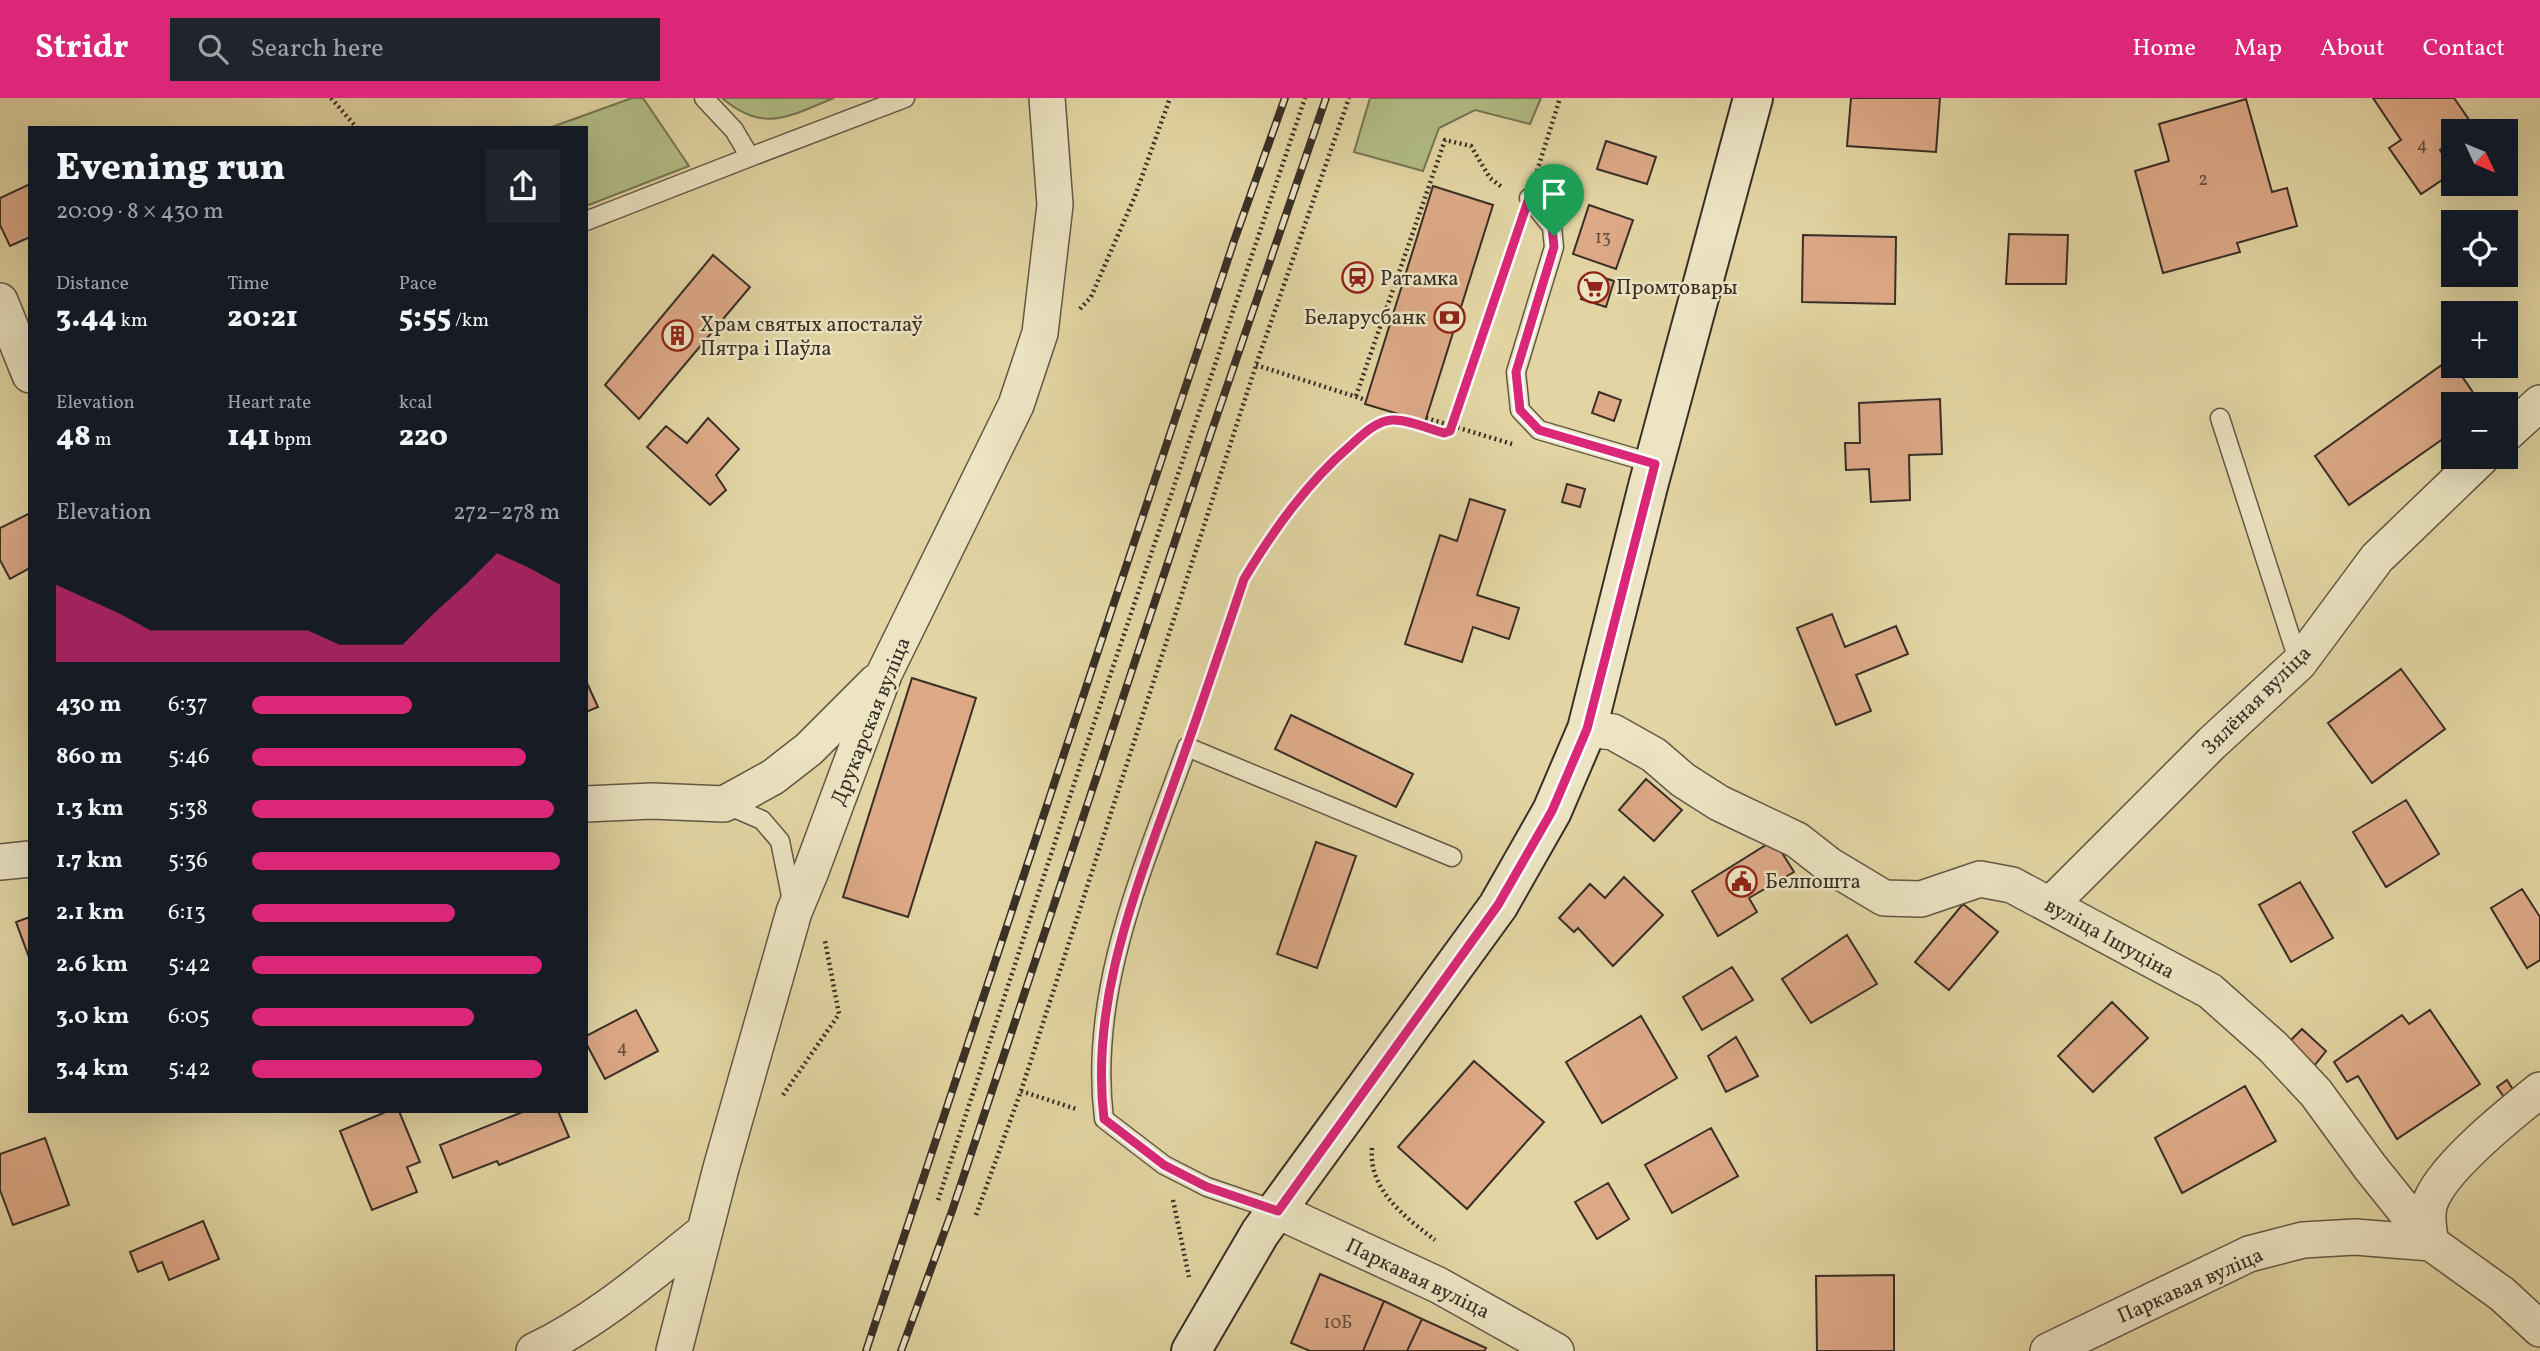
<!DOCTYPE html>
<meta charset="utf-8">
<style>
:root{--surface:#171b24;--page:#20242c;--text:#f1f3f6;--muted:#9ea1a6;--accent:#db2777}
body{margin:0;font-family:Vollkorn,serif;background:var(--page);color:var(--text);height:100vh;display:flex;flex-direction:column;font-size:26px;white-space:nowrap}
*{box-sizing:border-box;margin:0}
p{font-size:23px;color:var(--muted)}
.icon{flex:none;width:38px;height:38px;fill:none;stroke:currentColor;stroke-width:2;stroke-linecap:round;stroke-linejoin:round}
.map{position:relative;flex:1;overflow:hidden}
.details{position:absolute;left:28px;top:28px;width:560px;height:987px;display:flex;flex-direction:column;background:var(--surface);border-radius:0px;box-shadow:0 7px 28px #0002}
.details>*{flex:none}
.needle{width:46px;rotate:134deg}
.fabs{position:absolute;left:2441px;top:21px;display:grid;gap:14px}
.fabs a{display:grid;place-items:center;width:77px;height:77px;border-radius:0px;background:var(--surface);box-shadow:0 7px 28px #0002;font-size:35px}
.pin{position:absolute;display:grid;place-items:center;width:60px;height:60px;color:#fff;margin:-72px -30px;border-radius:50% 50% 50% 0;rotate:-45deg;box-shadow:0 0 7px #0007}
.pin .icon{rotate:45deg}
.round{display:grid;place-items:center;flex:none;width:74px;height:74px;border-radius:0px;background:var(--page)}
.headline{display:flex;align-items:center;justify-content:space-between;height:119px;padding:0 28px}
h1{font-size:38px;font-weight:800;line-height:52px}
.figures{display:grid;grid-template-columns:repeat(3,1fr);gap:10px;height:119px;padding:7px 28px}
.figures div{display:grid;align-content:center}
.figures b{font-size:30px;font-weight:800}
.figures small{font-size:19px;font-weight:400}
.figures p{font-size:19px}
.chart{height:196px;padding:14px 28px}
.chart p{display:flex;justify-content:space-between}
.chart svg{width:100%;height:126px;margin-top:7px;fill:var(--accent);opacity:.7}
ul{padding:0 28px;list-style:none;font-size:23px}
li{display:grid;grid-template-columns:112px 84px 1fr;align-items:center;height:52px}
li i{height:18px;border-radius:9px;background:var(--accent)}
header{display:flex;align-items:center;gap:42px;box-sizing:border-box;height:98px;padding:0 35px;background:var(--accent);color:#fff}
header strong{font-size:33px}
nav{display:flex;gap:38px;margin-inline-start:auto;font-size:24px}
.search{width:490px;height:63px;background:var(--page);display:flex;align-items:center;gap:18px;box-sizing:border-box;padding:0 24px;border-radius:0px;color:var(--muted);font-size:26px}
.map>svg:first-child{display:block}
</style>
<header>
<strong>Stridr</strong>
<div class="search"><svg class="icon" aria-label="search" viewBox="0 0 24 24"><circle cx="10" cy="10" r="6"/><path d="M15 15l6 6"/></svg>Search here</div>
<nav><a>Home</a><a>Map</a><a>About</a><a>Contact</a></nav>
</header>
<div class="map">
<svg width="2540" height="1253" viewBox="0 0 2540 1253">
<rect width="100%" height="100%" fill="#e2d5a3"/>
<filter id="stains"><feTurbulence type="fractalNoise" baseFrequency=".00286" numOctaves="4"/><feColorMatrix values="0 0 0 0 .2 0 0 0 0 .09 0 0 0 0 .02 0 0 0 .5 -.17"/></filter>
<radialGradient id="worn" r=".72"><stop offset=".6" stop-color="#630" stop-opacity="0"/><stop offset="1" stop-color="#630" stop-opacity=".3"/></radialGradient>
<!-- green -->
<path fill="#b2bd86" stroke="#767656" stroke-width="2" d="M632,0H643L689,68L586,108V30H549Z
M722,0H834C789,18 764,36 722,0Z
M1370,0H1541L1530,26L1475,12L1439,30L1423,73L1354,54Z"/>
<!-- building -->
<path fill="#dda987" stroke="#392f26" stroke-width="2" d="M1851,0H1940L1936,54L1847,48Z
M2373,0H2454L2474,29L2467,33H2454V43L2440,52L2454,74L2421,96L2389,50L2401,42Z
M2246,1L2272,94L2287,90L2297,128L2237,145L2240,154L2163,175L2135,73L2169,63L2159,26Z
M1606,43L1656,59L1647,86L1597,71Z
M30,86V139L10,148L0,127V100Z
M1433,88L1493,107L1425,324L1365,306Z
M1589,107L1633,122L1616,171L1573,156Z
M2009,136L2068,137L2066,186H2006Z
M1803,137L1896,139L1895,206L1802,204Z
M713,157L750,189L639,321L605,287Z
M1588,175L1614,183L1606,209L1581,201Z
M2450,261L2481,306H2454V333L2349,407L2315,358Z
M1599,294L1621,302L1614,323L1592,315Z
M1940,301L1942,356L1909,357L1910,402L1871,404L1869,371L1846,372L1845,345H1860L1859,305Z
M708,320L739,351L716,377L726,392L710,407L647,349L666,328L687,345Z
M1567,386L1585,391L1580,409L1562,404Z
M1470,401L1505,412L1477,497L1519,510L1509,541L1473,529L1462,564L1405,546L1440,437L1457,443Z
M30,415V470L10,481L0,462V430Z
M1832,516L1845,549L1896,528L1908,556L1856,577L1871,613L1836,627L1797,530Z
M2401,571L2445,631L2372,685L2328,625Z
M912,580L976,600L908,819L843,799Z
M586,583L598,609L586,614Z
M1291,617L1413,676L1396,709L1275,651Z
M1646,681L1682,712L1654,743L1619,712Z
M2406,702L2439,756L2386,789L2353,734Z
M1774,742L1794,774L1749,800L1757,814L1718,838L1692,793Z
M1316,744L1356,758L1317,870L1277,856Z
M1624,779L1663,817L1613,868L1578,830L1574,834L1559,820L1590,786L1605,800Z
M2300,784L2333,840L2291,864L2259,807Z
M2522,791L2540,819V862L2527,870L2491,810Z
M1963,806L1998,834L1949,892L1915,864Z
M30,819V862L16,824Z
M1847,837L1877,886L1811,925L1782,881Z
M1732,869L1753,902L1702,932L1683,899Z
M2112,904L2148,940L2093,994L2058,958Z
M636,912L658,953L605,981L586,945V938Z
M2430,912L2480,986L2397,1041L2358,978L2347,984L2334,964L2402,917L2409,926Z
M1641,918L1677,980L1602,1025L1566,964Z
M2302,931L2326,953L2314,968L2288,945Z
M1736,939L1758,978L1726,994L1708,958Z
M1474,963L1544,1024L1467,1111L1398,1049Z
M2507,982L2520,1003L2511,1009L2497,989Z
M2245,988L2276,1043L2182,1095L2155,1040Z
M388,1013H399L420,1064L407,1069L417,1094L372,1112L340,1033Z
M525,1013H558L569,1039L499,1067L497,1063L453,1080L440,1047Z
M1711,1030L1738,1078L1672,1115L1645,1067Z
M45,1040L69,1107L13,1127L0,1092V1056Z
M1608,1085L1629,1121L1597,1141L1575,1104Z
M203,1123L219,1161L169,1182L162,1164L138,1174L130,1154Z
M1320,1176L1384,1203L1363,1253H1310L1291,1245Z
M1894,1177V1253H1817L1816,1178Z
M1384,1203L1422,1221L1407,1253H1363Z
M1422,1221L1486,1250L1484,1253H1407Z"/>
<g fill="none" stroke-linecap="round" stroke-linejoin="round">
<defs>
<path id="lane" d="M704,0L734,32L750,59L905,0
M1529,100L1552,129L1554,149L1516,274L1520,312L1539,332L1655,366
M586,123L750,59
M2220,320L2299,565
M725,706L762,722L780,743L792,803
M1278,1113L1207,1089L1164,1067L1104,1021C1088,891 1144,769 1187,649L1452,759"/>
<path id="street" d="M0,203L30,277
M2506,336L2540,305
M1587,631L1613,634L1654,657L1683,682L1719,705L1797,742L1829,767L1884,800L1921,801L1980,781L2012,787L2210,893L2273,949L2316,995L2370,1069L2431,1145L2502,1196L2540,1231
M586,706L652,703L724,706L773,679L809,651L876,584
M0,764L30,761
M2050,807L2212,645L2299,565L2377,460L2482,359
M1278,1113L1438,1187L1556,1253
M2431,1145C2429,1132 2426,1121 2429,1108C2438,1073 2511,1015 2540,992
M534,1253C597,1223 651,1176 705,1133
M674,1253L721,1070L794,814L811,773L885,574L1016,307L1040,235L1055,107L1047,0
M2048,1253L2249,1156L2303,1142L2355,1139L2431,1145"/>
<path id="secondary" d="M1191,1253L1260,1135L1498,808L1552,713L1587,631L1648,388L1753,0"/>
</defs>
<!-- lane casing -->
<use href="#lane" stroke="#635845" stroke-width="21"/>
<!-- street casing -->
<use href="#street" stroke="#635845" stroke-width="38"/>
<!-- secondary casing -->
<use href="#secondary" stroke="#392f26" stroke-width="42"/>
<!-- path -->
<path stroke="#392f26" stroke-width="4.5" stroke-dasharray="2 3.5" stroke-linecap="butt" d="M331,0L357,30
M1537,73L1560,0
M1080,211L1091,199L1135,98L1170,0
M1256,267L1366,302
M1356,298L1445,42L1471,48L1490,80L1503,90
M1426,320L1512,346
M1195,624L1244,481L1266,444L1290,411L1330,365L1378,326L1391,322L1444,335L1449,333L1518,131
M1021,993L1076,1011
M783,997L839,916L825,843
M1372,1050C1368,1092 1406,1120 1435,1142
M938,1102L1090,637L1305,0
M1173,1102L1189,1179
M976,1117L1021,993L1256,267L1349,0"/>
<!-- lane -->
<use href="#lane" stroke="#ece4c3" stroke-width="18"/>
<!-- street -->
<use href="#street" stroke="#ece4c3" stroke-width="35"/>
<!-- secondary -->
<use href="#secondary" stroke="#ece4c3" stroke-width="38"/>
<defs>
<path id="rail" d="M866,1253L1234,143L1285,0
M901,1253L952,1113L1212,332L1326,0"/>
</defs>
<!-- rail casing -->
<use href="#rail" stroke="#392f26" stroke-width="8"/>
<!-- rail -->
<use href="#rail" stroke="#ece4c3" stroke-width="5" stroke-dasharray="16" stroke-linecap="butt"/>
</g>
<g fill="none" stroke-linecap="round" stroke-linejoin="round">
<defs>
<path id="route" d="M1529,100L1552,129L1554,149L1516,274L1520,312L1539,332L1655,366L1587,631L1552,713L1498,807L1278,1113L1207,1089L1164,1067L1104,1021C1090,903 1135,795 1173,687C1198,618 1221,549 1244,481C1274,431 1307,385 1351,347C1362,337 1376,323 1392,322C1408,321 1428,331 1444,335L1450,333Z"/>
</defs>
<!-- route casing -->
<use href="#route" stroke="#fff" stroke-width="14"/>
<!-- route -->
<use href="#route" stroke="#db2777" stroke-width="9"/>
</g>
<!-- icons -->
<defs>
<symbol id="station-ring" viewBox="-11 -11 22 22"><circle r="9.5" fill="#ece4c3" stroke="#8f2418" stroke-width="1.5"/><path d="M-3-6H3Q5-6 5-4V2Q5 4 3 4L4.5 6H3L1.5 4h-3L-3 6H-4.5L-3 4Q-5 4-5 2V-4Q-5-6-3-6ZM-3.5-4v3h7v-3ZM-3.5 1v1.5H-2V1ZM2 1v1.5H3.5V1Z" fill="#8f2418"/></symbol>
<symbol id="supermarket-ring" viewBox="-11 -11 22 22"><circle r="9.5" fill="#ece4c3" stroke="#8f2418" stroke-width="1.5"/><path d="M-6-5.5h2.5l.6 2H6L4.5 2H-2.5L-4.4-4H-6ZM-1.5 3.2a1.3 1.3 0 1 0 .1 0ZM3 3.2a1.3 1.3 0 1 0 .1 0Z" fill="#8f2418"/></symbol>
<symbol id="bank-ring" viewBox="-11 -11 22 22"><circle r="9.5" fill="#ece4c3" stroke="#8f2418" stroke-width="1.5"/><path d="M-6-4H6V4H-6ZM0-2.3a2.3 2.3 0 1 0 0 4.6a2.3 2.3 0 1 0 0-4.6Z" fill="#8f2418"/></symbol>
<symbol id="building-ring" viewBox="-11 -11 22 22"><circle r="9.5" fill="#ece4c3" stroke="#8f2418" stroke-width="1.5"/><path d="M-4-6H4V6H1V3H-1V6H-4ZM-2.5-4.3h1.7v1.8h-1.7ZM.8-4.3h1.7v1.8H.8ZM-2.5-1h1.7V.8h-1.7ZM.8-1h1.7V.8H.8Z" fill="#8f2418"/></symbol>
<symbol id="civic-ring" viewBox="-11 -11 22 22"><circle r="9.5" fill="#ece4c3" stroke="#8f2418" stroke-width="1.5"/><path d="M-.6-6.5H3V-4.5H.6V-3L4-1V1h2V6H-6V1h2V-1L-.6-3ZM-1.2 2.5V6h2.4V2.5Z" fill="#8f2418"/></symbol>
</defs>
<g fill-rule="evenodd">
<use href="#station-ring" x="1340" y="162" width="35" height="35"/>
<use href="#supermarket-ring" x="1576" y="172" width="35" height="35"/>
<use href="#bank-ring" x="1432" y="202" width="35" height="35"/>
<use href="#building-ring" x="660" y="220" width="35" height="35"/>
<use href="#civic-ring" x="1724" y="766" width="35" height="35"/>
</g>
<g text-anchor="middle" stroke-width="5" stroke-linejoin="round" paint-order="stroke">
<!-- number labels -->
<g font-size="18" fill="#624e3e">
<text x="2422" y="52">4</text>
<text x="2203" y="87">2</text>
<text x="1603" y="145">13</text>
<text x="622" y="955">4</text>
<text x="1338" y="1230">10Б</text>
</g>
<!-- poi labels -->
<g font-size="21" fill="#392f26" stroke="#ece4c3" text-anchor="start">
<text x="1380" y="187">Ратамка</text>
<text x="1616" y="196">Промтовары</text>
<text x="1426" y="226" text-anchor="end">Беларусбанк</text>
<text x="700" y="233">Храм святых апосталаў<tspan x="700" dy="24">Пятра і Паўла</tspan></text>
<text x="1765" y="790">Белпошта</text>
</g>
<!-- street labels -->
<g font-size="21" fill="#392f26" stroke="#ece4c3">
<text transform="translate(2256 602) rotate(-45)" y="7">Зялёная вуліца</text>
<text transform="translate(870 623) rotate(-68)" y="7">Друкарская вуліца</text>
<text transform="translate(2110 840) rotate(29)" y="7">вуліца Ішуціна</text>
<text transform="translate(1418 1180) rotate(26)" y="7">Паркавая вуліца</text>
<text transform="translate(2190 1187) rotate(-24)" y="7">Паркавая вуліца</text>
</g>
</g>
<rect width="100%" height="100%" filter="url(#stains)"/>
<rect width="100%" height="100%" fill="url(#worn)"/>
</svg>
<div class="fabs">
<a><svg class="needle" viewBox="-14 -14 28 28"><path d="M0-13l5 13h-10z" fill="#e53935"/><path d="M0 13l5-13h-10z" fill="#9ea1a6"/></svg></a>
<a><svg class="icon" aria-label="locate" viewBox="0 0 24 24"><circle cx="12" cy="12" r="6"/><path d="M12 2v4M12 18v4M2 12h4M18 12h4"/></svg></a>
<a>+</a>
<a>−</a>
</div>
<div class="pin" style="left:1554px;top:138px;background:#1e9e55"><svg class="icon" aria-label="arrive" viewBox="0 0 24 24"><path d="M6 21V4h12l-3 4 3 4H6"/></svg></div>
<section class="details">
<div class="headline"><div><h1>Evening run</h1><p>20:09 · 8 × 430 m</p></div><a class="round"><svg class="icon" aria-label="share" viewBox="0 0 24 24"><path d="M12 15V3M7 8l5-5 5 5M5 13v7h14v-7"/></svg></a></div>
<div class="figures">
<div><p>Distance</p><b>3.44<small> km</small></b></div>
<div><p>Time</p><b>20:21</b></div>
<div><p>Pace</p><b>5:55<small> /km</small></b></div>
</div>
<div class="figures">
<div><p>Elevation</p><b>48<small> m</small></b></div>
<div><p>Heart rate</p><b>141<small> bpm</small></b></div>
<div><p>kcal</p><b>220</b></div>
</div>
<div class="chart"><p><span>Elevation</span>272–278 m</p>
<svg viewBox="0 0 160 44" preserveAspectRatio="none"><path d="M0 44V17L10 22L20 27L30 33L40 33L50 33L60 33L70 33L80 33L90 38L100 38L110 38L120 27L130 17L140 6L150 11L160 17V44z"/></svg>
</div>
<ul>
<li><b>430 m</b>6:37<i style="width:52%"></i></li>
<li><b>860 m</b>5:46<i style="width:89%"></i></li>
<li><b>1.3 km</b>5:38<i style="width:98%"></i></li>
<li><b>1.7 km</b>5:36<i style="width:100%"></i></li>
<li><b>2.1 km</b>6:13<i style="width:66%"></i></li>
<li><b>2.6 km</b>5:42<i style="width:94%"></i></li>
<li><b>3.0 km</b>6:05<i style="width:72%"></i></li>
<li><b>3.4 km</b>5:42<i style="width:94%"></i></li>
</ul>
</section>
</div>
